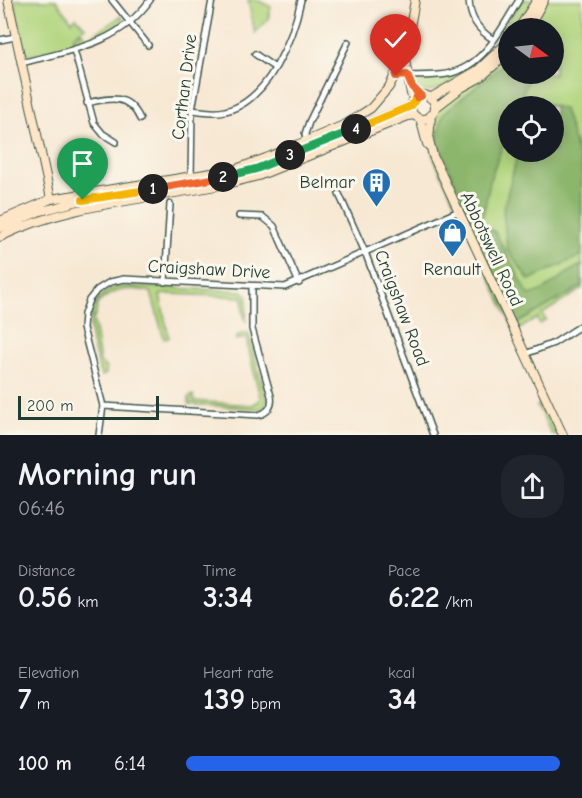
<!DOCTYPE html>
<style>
:root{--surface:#171b24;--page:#20242c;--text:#f1f3f6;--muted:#9ea1a6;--accent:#2563eb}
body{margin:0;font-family:"Comic Neue",sans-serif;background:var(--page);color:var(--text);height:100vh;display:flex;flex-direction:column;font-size:22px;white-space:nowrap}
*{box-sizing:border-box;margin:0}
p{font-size:20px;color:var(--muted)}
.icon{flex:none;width:33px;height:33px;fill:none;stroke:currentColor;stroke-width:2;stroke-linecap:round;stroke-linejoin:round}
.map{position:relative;height:435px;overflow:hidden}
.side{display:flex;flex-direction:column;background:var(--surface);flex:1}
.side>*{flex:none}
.needle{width:39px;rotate:105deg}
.tools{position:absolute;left:498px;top:18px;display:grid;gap:12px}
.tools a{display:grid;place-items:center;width:66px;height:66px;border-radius:50%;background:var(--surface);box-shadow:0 3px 15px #0003;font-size:30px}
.scale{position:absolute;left:18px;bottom:15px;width:141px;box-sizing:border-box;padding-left:6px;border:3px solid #1f3d34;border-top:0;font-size:16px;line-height:21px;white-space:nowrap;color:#1f3d34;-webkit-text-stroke:4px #fbf7ec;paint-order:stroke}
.pin{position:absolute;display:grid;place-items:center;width:51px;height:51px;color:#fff;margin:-62px -26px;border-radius:50% 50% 50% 0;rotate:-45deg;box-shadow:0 0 6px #0007}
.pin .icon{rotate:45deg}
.km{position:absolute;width:30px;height:30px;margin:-15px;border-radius:50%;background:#222;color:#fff;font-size:16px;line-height:30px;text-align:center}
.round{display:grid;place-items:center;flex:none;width:63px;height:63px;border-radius:24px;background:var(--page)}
.headline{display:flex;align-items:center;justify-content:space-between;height:102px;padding:0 18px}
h1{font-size:33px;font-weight:700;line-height:45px}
.stats{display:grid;grid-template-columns:repeat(3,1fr);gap:9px;height:102px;padding:6px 18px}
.stats div{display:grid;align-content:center}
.stats b{font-size:30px;font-weight:700}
.stats small{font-size:16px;font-weight:400}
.stats p{font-size:16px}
ul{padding:0 18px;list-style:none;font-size:20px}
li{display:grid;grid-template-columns:96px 72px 1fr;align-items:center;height:45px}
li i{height:15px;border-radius:8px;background:var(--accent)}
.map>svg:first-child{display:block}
</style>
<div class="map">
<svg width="582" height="435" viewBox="0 0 582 435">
<rect width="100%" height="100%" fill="#fbf7ec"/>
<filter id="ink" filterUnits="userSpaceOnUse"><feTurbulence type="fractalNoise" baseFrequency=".0167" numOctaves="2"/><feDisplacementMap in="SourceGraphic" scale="12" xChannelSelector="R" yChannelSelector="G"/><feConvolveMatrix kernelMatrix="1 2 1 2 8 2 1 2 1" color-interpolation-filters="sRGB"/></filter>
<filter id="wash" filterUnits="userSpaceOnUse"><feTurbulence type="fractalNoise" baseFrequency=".008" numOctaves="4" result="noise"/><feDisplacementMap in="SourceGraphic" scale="24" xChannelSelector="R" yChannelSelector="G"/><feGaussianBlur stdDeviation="1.35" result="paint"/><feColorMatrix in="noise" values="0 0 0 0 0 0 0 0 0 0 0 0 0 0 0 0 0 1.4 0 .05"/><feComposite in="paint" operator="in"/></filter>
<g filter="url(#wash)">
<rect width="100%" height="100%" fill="#f7e8d3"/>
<!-- green -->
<path fill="#b1d57d" stroke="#688958" stroke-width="1.5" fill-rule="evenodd" d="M14,0H56L72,21L76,17L85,27L74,35L72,46L28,56L25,54Z
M248,0H257L271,7L268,19L255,33Z
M521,0H534L516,28H508V38C495,53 426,115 412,82L416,77C477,82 493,45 521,0Z
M544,0H582V289L542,314L546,320L540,324L536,319L539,317L515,332L433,156L431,115L435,108L508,53V74H554V28H528ZM508,106H554V152H508Z
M121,16L124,20C117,34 90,42 75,45V38L81,31L87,39Z
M119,286L242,291L247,295L246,322L243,311V297L169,294L160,295L169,338L164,339L151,292C131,287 114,287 97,304L96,316L93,317L100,362L106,368V374L102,376L100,373C92,340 75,301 119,286Z
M244,333H248L267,399L265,407L260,409L189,404V397L193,395L194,401L252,405L259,401L260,397L246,338L236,340L238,335Z
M541,398L557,435H552L541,412L537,406L540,404L539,400Z"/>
<!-- forest -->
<path fill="#8cb66c" stroke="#567a50" stroke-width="1.5" d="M508,60V74H530L518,106H508V131L491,177L483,216L472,222L437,141L443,114Z
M532,100L564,109L582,167V255L529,280L507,249L503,211L518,152H554V106H530Z
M484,226L495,232L529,295C550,291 562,273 582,265V286L515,325L471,232Z"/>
</g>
<g filter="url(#ink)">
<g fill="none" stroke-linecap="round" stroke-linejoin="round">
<defs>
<path id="street" d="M112,0L148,45
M469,0C470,19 478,30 494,40
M0,40L15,37
M74,50L94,123L103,134L116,142
M255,54L275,68
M21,63C71,50 118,45 150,0
M396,76C412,75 430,77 447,74C484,67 501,29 519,0
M87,103C110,98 128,93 140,119
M192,110C203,111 214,114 225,111C268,102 293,38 301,0
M306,141L305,134L309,122L348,42
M191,178L192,110L212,0
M339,194L365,252L433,435
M239,216L263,217L274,226L299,283
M165,282L170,204
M525,354L554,343L582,325
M103,406L258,415C268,413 273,406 271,396L252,329V287
M99,435L103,406L83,328L84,314L89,300L97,290L110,282L124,279L285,287L459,211"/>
<path id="secondary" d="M8,0L51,199
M519,28L537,0
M528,28L544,0
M405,59L411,94
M411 107a12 12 0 1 1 24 0a12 12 0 1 1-24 0Z
M430,98L478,70L508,42
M435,108L461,88L481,77L508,53
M431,115L429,140L433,156L563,435
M420,118L427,144
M0,221L51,199L236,169L266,158L346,124L371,108L389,87L405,55L415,0
M0,228L38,212L83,200L220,178L256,169L411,106
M0,237C75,200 159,200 239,181L258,176L408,116L414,115"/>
</defs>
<!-- street casing -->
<use href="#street" stroke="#3f574c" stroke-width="8"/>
<!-- secondary casing -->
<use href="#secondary" stroke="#3f574c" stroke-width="10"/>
<!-- street -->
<use href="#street" stroke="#fff" stroke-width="5"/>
<!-- secondary -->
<use href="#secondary" stroke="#fde5c5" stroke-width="8"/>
</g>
</g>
<g fill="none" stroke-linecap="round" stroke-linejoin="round" filter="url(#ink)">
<defs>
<path id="split-1" d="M83,200L153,189"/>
<path id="split-2" d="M153,189L223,177"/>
<path id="split-3" d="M223,177L256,169L290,155"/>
<path id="split-4" d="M290,155L356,129"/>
<path id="split-5" d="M356,129L411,106L417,97"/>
<path id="split-6" d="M396,76L407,75L412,87L421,96L417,97"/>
</defs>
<!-- split-1 casing -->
<use href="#split-1" stroke="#fff" stroke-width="12"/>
<!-- split-2 casing -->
<use href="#split-2" stroke="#fff" stroke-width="12"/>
<!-- split-3 casing -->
<use href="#split-3" stroke="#fff" stroke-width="12"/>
<!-- split-4 casing -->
<use href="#split-4" stroke="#fff" stroke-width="12"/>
<!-- split-5 casing -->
<use href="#split-5" stroke="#fff" stroke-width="12"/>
<!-- split-6 casing -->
<use href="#split-6" stroke="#fff" stroke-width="12"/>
<!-- split-1 -->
<use href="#split-1" stroke="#f5b400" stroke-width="8"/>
<!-- split-2 -->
<use href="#split-2" stroke="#f0652b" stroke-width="8"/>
<!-- split-3 -->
<use href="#split-3" stroke="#22a559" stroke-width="8"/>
<!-- split-4 -->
<use href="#split-4" stroke="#22a559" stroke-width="8"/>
<!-- split-5 -->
<use href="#split-5" stroke="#f5b400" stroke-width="8"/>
<!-- split-6 -->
<use href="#split-6" stroke="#f0652b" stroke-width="8"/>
</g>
<!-- icons -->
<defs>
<symbol id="building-pin" viewBox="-11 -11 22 30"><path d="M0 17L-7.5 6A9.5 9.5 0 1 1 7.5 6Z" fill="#1f6fb2" stroke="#fbf7ec"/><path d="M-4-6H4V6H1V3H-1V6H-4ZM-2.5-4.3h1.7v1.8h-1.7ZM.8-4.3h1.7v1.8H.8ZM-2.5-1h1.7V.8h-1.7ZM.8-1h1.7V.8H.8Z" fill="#fff"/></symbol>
<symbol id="shop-pin" viewBox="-11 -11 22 30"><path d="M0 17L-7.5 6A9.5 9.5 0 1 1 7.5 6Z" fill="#1f6fb2" stroke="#fbf7ec"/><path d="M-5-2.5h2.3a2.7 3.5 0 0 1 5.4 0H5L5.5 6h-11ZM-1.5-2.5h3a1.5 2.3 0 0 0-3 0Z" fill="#fff"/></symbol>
</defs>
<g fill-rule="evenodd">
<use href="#building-pin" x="360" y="166" width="33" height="45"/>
<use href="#shop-pin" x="436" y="216" width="33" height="45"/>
</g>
<g text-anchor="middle" stroke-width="6" stroke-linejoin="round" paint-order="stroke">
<!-- street labels -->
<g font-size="18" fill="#1f3d34" stroke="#fbf7ec">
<text transform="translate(184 87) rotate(-83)" y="6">Corthan Drive</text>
<text transform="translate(492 249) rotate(65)" y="6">Abbotswell Road</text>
<text transform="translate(209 269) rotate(3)" y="6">Craigshaw Drive</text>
<text transform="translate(402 308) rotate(69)" y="6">Craigshaw Road</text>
</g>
<!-- poi labels -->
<g font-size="18" fill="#1f3d34" stroke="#fbf7ec" text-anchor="end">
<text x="355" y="188">Belmar</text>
<text x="452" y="275" text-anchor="middle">Renault</text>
</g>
</g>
</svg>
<div class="tools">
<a><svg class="needle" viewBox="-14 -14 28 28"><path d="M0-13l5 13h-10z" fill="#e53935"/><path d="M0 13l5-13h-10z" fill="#9ea1a6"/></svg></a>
<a><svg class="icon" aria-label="locate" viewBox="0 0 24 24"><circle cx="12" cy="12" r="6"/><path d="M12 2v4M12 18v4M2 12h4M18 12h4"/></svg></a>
</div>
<div class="scale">200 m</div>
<div class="pin" style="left:83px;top:200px;background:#1e9e55"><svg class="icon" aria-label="arrive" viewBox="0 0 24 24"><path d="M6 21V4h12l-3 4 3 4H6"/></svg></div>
<div class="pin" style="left:396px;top:76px;background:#d93025"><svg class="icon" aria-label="check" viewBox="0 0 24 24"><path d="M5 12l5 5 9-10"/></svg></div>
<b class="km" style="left:153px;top:189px">1</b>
<b class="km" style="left:223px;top:177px">2</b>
<b class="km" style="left:290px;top:155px">3</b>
<b class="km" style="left:356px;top:129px">4</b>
</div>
<section class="side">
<div class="headline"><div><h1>Morning run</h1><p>06:46</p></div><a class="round"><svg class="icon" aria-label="share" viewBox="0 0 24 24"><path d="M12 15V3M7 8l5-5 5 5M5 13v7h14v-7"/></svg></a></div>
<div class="stats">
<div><p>Distance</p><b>0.56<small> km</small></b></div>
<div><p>Time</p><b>3:34</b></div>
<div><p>Pace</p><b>6:22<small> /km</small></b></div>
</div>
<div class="stats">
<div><p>Elevation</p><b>7<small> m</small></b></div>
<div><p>Heart rate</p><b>139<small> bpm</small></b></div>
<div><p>kcal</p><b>34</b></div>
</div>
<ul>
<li><b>100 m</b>6:14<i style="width:99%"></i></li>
</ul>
</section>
